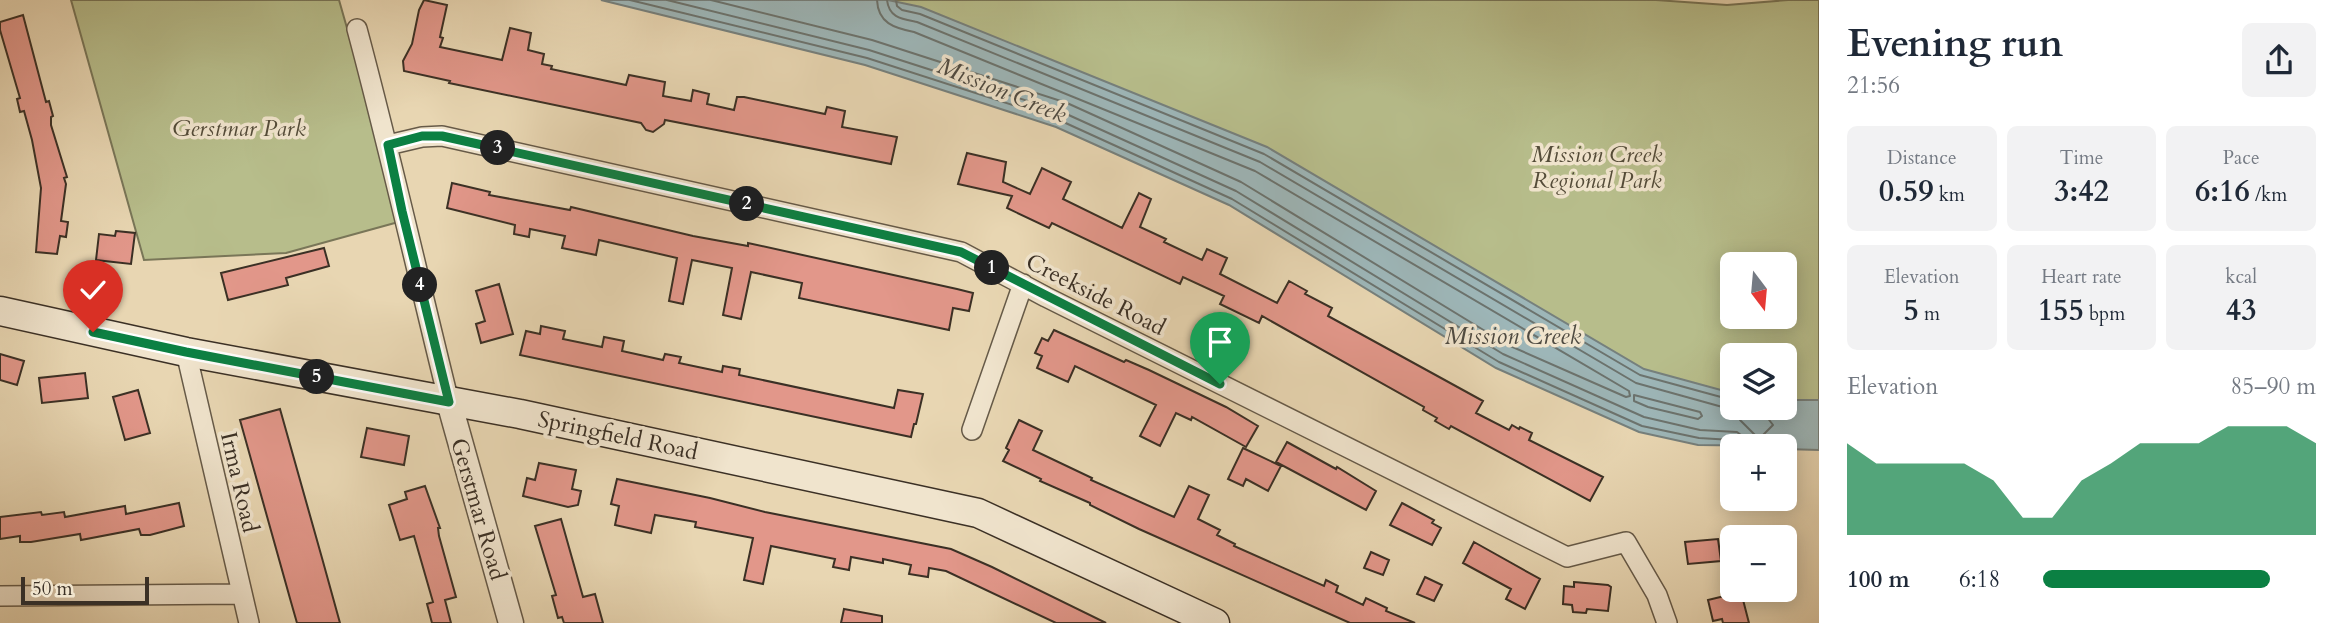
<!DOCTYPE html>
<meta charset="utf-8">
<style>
:root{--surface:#fff;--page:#f2f2f3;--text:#1f2937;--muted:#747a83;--accent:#0b8043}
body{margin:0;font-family:Cardo,serif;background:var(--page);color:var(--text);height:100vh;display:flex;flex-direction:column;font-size:26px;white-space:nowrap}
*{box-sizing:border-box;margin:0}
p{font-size:23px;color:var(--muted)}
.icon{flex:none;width:38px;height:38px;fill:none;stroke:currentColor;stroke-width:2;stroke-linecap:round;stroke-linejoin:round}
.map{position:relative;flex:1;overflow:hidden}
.drawer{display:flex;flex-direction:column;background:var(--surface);width:525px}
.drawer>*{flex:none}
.needle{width:46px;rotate:164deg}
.tools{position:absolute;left:1720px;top:252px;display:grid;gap:14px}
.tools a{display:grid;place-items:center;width:77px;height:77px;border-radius:10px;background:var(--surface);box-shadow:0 4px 18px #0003;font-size:35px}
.scale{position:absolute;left:21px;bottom:18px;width:128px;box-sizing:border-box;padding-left:7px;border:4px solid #3b3025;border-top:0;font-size:19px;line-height:24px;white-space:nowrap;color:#3b3025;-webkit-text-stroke:5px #f0e4cd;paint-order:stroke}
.pin{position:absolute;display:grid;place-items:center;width:60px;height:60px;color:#fff;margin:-72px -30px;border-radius:50% 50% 50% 0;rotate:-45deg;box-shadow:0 0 7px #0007}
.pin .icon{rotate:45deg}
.km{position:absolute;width:35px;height:35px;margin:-18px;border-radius:50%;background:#222;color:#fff;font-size:19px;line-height:35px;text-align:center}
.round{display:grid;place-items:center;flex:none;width:74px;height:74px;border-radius:10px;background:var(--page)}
.head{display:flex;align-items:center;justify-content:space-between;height:119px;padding:0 28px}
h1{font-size:38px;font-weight:600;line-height:52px}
.metrics{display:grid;grid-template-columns:repeat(3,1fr);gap:10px;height:119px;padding:7px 28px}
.metrics div{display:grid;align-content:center;border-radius:10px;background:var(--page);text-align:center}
.metrics b{font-size:30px;font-weight:600}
.metrics small{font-size:19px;font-weight:400}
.metrics p{font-size:19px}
.chart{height:196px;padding:14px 28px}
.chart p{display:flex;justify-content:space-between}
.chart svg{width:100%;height:126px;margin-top:7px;fill:var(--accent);opacity:.7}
ul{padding:0 28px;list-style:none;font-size:23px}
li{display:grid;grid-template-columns:112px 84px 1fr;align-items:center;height:52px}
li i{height:18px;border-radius:9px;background:var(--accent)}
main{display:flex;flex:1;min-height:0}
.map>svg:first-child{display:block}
</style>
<main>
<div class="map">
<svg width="1819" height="623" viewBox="0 0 1819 623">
<rect width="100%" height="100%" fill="#e8d6b2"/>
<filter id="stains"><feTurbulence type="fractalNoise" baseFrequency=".00286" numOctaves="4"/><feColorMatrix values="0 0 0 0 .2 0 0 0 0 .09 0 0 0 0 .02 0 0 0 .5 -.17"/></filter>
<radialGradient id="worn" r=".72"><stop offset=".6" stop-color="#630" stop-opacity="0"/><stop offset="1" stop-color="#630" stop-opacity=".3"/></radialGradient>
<!-- green -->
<path fill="#b7bd8b" stroke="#797658" stroke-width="2" fill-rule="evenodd" d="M71,0H339L402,221L286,253L144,260Z
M862,0H1656L1727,5L1788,0H1819V407L1785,406V355H1732V401L1648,383ZM1732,264H1785V317H1732Z"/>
<!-- water -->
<path fill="#9db6b8" stroke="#76807d" stroke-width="2" d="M601,0H888L921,7L1267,147L1644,369L1732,393V408H1785V400H1819V450L1785,449V446L1698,445L1639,432L1496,368L1229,205L1056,127L865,65Z"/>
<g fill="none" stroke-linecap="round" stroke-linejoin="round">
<!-- shore -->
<path stroke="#6c736e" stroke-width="2" d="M630,0L867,58L1059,120L1232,199L1499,362L1642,426L1699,438L1732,440L1739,446
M667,0L869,50L1062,112L1236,191L1503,354L1644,417L1700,430L1737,432L1745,438L1748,446
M711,0L872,40L1067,103L1241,182L1508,345L1626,397L1630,396L1629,391L1255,171L914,32C894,28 878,23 877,0
M887,0C889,18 902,19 917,22L1260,162L1636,383L1726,408H1736
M896,0L897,6L902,10L920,14L1264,154L1640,375L1732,400
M1634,395L1700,412L1702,416L1698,419L1648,407L1634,401Z
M1753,408L1740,420L1759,439L1773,425L1760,408"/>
</g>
<!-- building -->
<path fill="#e2978a" stroke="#3b3025" stroke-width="2" d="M424,0L447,5L440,37L443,38L440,47L502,60L510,28L531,33L528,50L544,54L542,64L552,66L551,69L626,85L629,75L665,82L663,96L691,101L693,90L709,94L707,104L734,110L737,97H744L825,114L827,107L845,111L842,127L897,137L891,164L665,120L664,124L653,132L646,130L641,123L622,119L449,83L450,81L404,71L403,61L412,44L419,10Z
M23,15L46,102L49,101L53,116L51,117V125L67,177L64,178L66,184L61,221L68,222L66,237L60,236L57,254L36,252L41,188L32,140L24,111L20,112L17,99L20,98L0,30V22Z
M967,153L1006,162L1003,182L1030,194L1042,168L1071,182L1063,199L1122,228L1139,193L1151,199L1140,227L1166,239L1164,242L1202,260L1207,249L1227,258L1220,274L1277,303L1289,281L1307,291L1305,294L1332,308L1328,316L1483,401L1476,413L1509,430L1512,425L1519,429L1520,427L1532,433L1529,440L1603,477L1590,501L1451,426L1449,429L1435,421L1437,418L1423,410L1424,407L1262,316L1259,323L1220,304L1224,296L1183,277L1180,284L1052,223L1049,228L1007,208L1012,196L958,184Z
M452,183L490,192L489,195L570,210L571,207L693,236L748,246V243L957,289L973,293L969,311L953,308L949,330L799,298L802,283L751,272L741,319L723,315L732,268L692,260L683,304L669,301L677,258L599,240L596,255L562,248L565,236L530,229L529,237L514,234L515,225L447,208Z
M116,231L135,233L131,264L96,260L99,234L115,236Z
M324,248L329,266L286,278L288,285L228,300L221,273Z
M499,284L513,334L481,343L476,324L485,321L476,291Z
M541,326L565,331L563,339L602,347L604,337L624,341L622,351L663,360L665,354L681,357L679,363L722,372L723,366L740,369L739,375L894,408L898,390L923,394L916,424H914L911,437L520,355L526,331L540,334Z
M1054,330L1124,362L1126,360L1149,370L1226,407L1258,426L1246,447L1192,417L1191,420L1176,413L1160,446L1140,436L1156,405L1075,366L1068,382L1037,368L1042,356L1035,353L1042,338L1048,341Z
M0,354L24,361L17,385L0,380Z
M85,373L88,398L42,403L39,378Z
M138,390L150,433L125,440L113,397Z
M280,409L322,558L340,623H297L291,602L240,420Z
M1019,420L1042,431L1033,450L1092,478L1091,480L1174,517L1189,486L1209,495L1198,519L1220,530L1217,535L1235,544L1234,546L1324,586L1326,580L1338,586L1336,592L1363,605L1366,598L1387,608L1386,611L1415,623H1350L1139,529L1090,505V503L1040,481L1041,479L1003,461L1009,450L1006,448Z
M367,428L409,436L404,465L361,457Z
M1287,442L1336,469L1337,467L1376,491L1366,510L1276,462Z
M1243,448L1281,466L1268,491L1246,479L1243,486L1228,479Z
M539,463L576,470L572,489L581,491L578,505L568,507L523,496L527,478L535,480Z
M617,479L710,498L765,512L951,549L992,567L1106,623H1056L946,571L929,568L928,577L909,574L911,565L883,559V563L851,557L849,570L833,567L835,559L771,546L763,584L744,580L753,538L695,527L696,522L655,515L651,533L615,525L619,506L611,504Z
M425,486L440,528H438L439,536L456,597L445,600L451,623H432L427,604L433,602L414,536L400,540L389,505L407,499L405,492Z
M179,503L184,526L150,535H141L139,529L81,540L80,534L31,542H20V536L0,539V517L41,512L42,515L64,512L65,517L125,506L126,514Z
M1402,503L1434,520L1432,523L1441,528L1432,545L1390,525Z
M561,519L583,597L595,594L603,623H564L562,617L558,618L552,596L556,595L535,526Z
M1718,539L1721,561L1688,564L1685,542Z
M1474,542L1540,579L1525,609L1506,599L1511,589L1463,563Z
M1371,552L1389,560L1383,575L1364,568Z
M1425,577L1442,585L1434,601L1417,594Z
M1574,582L1608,585L1611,587L1608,611L1587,609L1586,613L1573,612L1572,605L1563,604L1564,586L1574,587Z
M1741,592L1749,623H1723L1722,619L1713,621L1708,600Z
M844,609L882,616V623H841Z"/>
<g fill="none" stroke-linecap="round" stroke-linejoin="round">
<defs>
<path id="minor" d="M357,29C390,152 418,277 449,402
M388,145L422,137L442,136L961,252L1046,297L1567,557L1626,542L1657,595L1667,623
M186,352L249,623
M972,430L1023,284
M0,596L240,594"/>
<path id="tertiary" d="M449,402L511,623"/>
<path id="secondary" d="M0,311L186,352L520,414L978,513L1215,623"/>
</defs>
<!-- minor casing -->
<use href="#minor" stroke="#665a48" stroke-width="22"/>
<!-- tertiary casing -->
<use href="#tertiary" stroke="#665a48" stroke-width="27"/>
<!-- secondary casing -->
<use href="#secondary" stroke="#3b3025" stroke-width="31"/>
<!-- minor -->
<use href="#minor" stroke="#f0e4cd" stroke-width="19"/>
<!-- tertiary -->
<use href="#tertiary" stroke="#f0e4cd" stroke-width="24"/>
<!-- secondary -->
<use href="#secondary" stroke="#f0e4cd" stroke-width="28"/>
</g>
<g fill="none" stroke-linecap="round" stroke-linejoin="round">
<defs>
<path id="route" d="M93,332L186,352L449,402L402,211L388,145L422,136H442L961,252L1220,384"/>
</defs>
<!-- route casing -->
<use href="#route" stroke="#fff" stroke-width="14"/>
<!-- route -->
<use href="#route" stroke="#0b8043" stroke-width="9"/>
</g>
<g text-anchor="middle" stroke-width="7" stroke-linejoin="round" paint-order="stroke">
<!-- park labels -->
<g font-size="23" font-style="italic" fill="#544c39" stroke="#f0e4cd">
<text x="239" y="136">Gerstmar Park</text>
<text x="1597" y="162">Mission Creek<tspan x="1597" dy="26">Regional Park</tspan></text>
</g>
<!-- street labels -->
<g font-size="23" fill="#3b3025" stroke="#f0e4cd">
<text transform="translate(1096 294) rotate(27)" y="8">Creekside Road</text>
<text transform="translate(618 435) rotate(12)" y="8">Springfield Road</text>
<text transform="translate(240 482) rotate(77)" y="8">Irma Road</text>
<text transform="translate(479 509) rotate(74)" y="8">Gerstmar Road</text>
</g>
<!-- water labels -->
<g font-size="24" font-style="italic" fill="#4f4b42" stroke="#f0e4cd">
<text transform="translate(1002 90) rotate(22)" y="8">Mission Creek</text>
<text x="1513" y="344">Mission Creek</text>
</g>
</g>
<rect width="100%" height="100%" filter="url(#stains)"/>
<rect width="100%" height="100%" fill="url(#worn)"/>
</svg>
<div class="tools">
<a><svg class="needle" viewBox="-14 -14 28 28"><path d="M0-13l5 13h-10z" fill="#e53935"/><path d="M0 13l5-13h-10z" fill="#747a83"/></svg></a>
<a><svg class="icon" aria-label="layers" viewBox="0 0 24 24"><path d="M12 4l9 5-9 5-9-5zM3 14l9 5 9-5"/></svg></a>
<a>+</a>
<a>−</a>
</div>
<div class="scale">50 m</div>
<div class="pin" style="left:1220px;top:384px;background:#1e9e55"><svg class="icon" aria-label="arrive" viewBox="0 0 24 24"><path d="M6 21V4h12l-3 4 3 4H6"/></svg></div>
<div class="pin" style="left:93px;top:332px;background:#d93025"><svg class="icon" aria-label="check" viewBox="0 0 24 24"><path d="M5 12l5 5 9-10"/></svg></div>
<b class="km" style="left:992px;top:268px">1</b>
<b class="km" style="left:747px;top:204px">2</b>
<b class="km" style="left:498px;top:148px">3</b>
<b class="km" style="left:420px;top:285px">4</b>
<b class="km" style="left:317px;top:377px">5</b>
</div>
<section class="drawer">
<div class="head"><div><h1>Evening run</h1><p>21:56</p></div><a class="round"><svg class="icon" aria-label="share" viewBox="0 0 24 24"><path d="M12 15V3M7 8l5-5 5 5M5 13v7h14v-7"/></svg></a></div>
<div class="metrics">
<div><p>Distance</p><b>0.59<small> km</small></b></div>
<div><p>Time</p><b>3:42</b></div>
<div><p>Pace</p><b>6:16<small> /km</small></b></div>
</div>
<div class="metrics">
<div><p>Elevation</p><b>5<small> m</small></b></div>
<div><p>Heart rate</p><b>155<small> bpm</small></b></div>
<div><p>kcal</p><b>43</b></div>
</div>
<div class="chart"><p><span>Elevation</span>85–90 m</p>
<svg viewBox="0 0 160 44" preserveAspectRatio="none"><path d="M0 44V12L10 19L20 19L30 19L40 19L50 25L60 38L70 38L80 25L90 19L100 12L110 12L120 12L130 6L140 6L150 6L160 12V44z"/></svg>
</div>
<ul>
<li><b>100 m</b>6:18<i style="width:83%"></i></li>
</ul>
</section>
</main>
